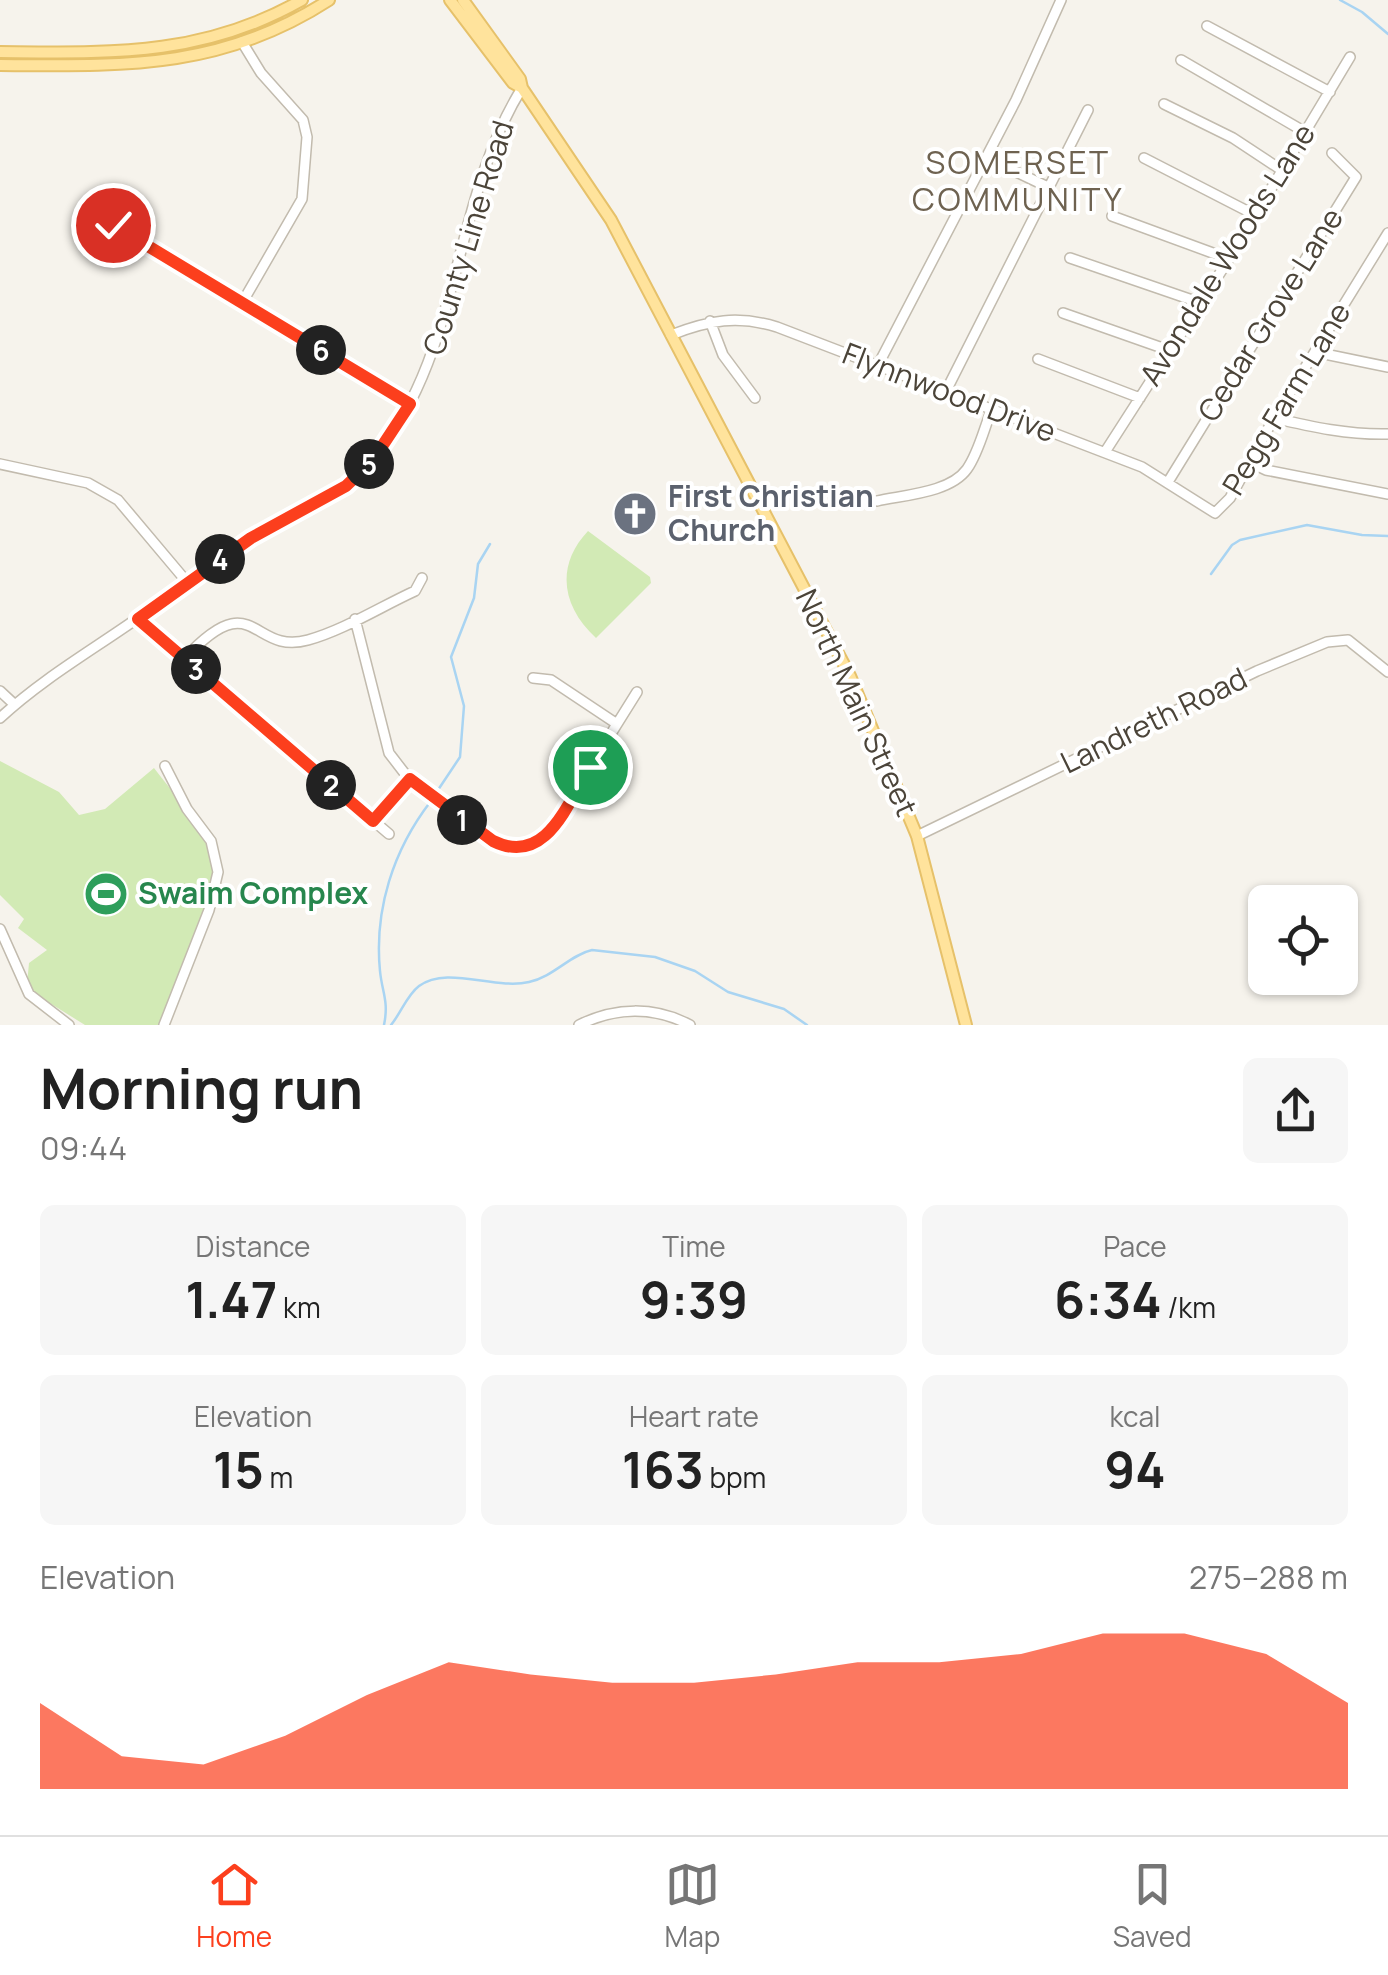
<!DOCTYPE html>
<meta charset="utf-8">
<style>
:root{--surface:#fff;--page:#f6f6f6;--text:#222;--muted:#767676;--line:#e0e0e0;--accent:#fc3f1d}
body{margin:0;font-family:Manrope,sans-serif;background:var(--page);color:var(--text);height:100vh;display:flex;flex-direction:column;font-size:38px;white-space:nowrap}
*{box-sizing:border-box;margin:0}
p{font-size:32px;color:var(--muted)}
.icon{flex:none;width:55px;height:55px;fill:none;stroke:currentColor;stroke-width:2;stroke-linecap:round;stroke-linejoin:round}
.map{position:relative;height:1025px;overflow:hidden}
.side{display:flex;flex-direction:column;background:var(--surface);flex:1}
.side>*{flex:none}
.tools{position:absolute;left:1248px;top:885px;display:grid;gap:20px}
.tools a{display:grid;place-items:center;width:110px;height:110px;border-radius:15px;background:var(--surface);box-shadow:0 2px 8px #0004;font-size:50px}
.pin{position:absolute;display:grid;place-items:center;width:85px;height:85px;color:#fff;margin:-42px;border:5px solid #fff;border-radius:50%;box-shadow:0 2px 10px #0007}
.km{position:absolute;width:50px;height:50px;margin:-25px;border-radius:50%;background:#222;color:#fff;font-size:28px;line-height:50px;text-align:center}
.round{display:grid;place-items:center;flex:none;width:105px;height:105px;border-radius:15px;background:var(--page)}
.summary{display:flex;align-items:center;justify-content:space-between;height:170px;padding:0 40px}
h1{font-size:55px;font-weight:700;line-height:75px}
.figures{display:grid;grid-template-columns:repeat(3,1fr);gap:15px;height:170px;padding:10px 40px}
.figures div{display:grid;align-content:center;border-radius:15px;background:var(--page);text-align:center}
.figures b{font-size:50px;font-weight:700}
.figures small{font-size:28px;font-weight:400}
.figures p{font-size:28px}
.chart{height:280px;padding:20px 40px}
.chart p{display:flex;justify-content:space-between}
.chart svg{width:100%;height:180px;margin-top:10px;fill:var(--accent);opacity:.7}
.menu{display:flex;justify-content:space-around;align-items:center;height:140px;border-top:2px solid var(--line);background:var(--surface);font-size:28px;color:var(--muted)}
.menu a{display:grid;justify-items:center;gap:5px}
.menu .on{color:var(--accent)}
.map>svg:first-child{display:block}
</style>
<div class="map">
<svg width="1388" height="1025" viewBox="0 0 1388 1025">
<rect width="100%" height="100%" fill="#f6f3ec"/>
<!-- green -->
<path fill="#d2eab5" d="M588,531L650,577L651,583L596,638C562,607 555,566 588,531Z
M0,761L59,792L79,815L105,809L154,768C172,792 196,817 209,843C231,886 179,984 159,1025H85L32,992L27,984L29,963L47,950L18,928L24,919L0,895Z"/>
<g fill="none" stroke-linecap="round" stroke-linejoin="round">
<!-- stream -->
<path stroke="#a9d4f2" stroke-width="2.5" d="M1340,0L1362,12L1388,34
M1211,574L1232,545L1240,540L1307,525L1362,535L1388,536
M436,793L460,757L464,706L451,657L474,598L478,564L490,544
M384,1025C389,1001 382,992 380,971C374,910 393,850 431,801
M391,1025C401,1013 407,995 419,986C447,965 494,990 529,982C553,977 570,955 592,950L655,957L695,971L728,992L784,1009L807,1025"/>
<defs>
<path id="minor" d="M1207,26L1330,92
M242,42L261,73L303,120L307,137L302,199L242,303
M1181,60L1305,132
M1164,104L1233,138L1283,171
M985,157L1050,188
M1144,158L1255,215
M1112,216L1229,259
M113,225L411,404
M1070,258L1201,303
M1063,313L1171,351
M710,321L723,355L755,398
M671,335C709,320 738,315 777,327L1142,467L1215,513L1230,498L1274,418L1388,233
M1315,352L1388,367
M1038,359L1140,398
M878,365L1016,100L1061,0
M946,391L1088,110
M1274,418C1312,427 1349,435 1388,434
M1105,452L1229,259L1350,57
M1249,462L1266,470L1388,494
M0,464L88,483L118,500L187,582
M1168,482L1356,177L1332,153
M877,501C903,495 950,493 967,469C979,452 984,428 992,409
M137,619L389,834
M355,619L389,753L409,779
M184,659C255,582 251,656 308,640C344,630 380,607 415,591L422,578
M533,678L551,680L617,724
M0,691L15,705
M0,718C41,680 89,652 135,620C175,593 212,562 253,537C293,511 342,497 373,459C463,352 450,204 522,88
M373,821L409,779L493,841C514,851 532,852 549,833L637,692
M917,836L1257,671L1327,642L1348,640L1388,672
M0,929L29,994L69,1025
M164,1025L209,910L218,872L211,841L187,809L165,766
M579,1025C615,1007 654,1006 690,1025"/>
<path id="major" d="M450,0L513,83L522,88
M463,0L520,79L522,88L611,220L850,676L917,836L966,1025
M0,52C110,53 202,57 302,0
M0,65C122,66 221,70 329,0"/>
</defs>
<!-- minor casing -->
<use href="#minor" stroke="#c2bbae" stroke-width="12"/>
<!-- major casing -->
<use href="#major" stroke="#e6c16a" stroke-width="14"/>
<!-- minor -->
<use href="#minor" stroke="#fff" stroke-width="9"/>
<!-- major -->
<use href="#major" stroke="#ffe39c" stroke-width="10"/>
</g>
<g fill="none" stroke-linecap="round" stroke-linejoin="round">
<defs>
<path id="route" d="M113,225L410,404L373,460L346,486L251,538L138,619L373,821L410,779L493,841C546,867 567,804 590,767"/>
</defs>
<!-- route casing -->
<use href="#route" stroke="#fff" stroke-width="20"/>
<!-- route -->
<use href="#route" stroke="#fc3f1d" stroke-width="12"/>
</g>
<!-- icons -->
<defs>
<symbol id="church-disc" viewBox="-11 -11 22 22"><circle r="9.5" fill="#6b7280" stroke="#fff"/><path d="M-1.2-6h2.4v3.5h3.3v2.4h-3.3V6h-2.4V-.1h-3.3v-2.4h3.3Z" fill="#fff"/></symbol>
<symbol id="stadium-disc" viewBox="-11 -11 22 22"><circle r="9.5" fill="#2e9e5b" stroke="#fff"/><path d="M0-5a6.5 5 0 1 0 0 10a6.5 5 0 1 0 0-10ZM-3.5-1.8h7v3.6h-7Z" fill="#fff"/></symbol>
</defs>
<g fill-rule="evenodd">
<use href="#church-disc" x="610" y="489" width="50" height="50"/>
<use href="#stadium-disc" x="81" y="869" width="50" height="50"/>
</g>
<g text-anchor="middle" stroke-width="8" stroke-linejoin="round" paint-order="stroke">
<!-- street labels -->
<g font-size="30" fill="#4b4439" stroke="#fff">
<text transform="translate(469 238) rotate(-73)" y="10">County Line Road</text>
<text transform="translate(1228 255) rotate(-58)" y="10">Avondale Woods Lane</text>
<text transform="translate(1271 315) rotate(-58)" y="10">Cedar Grove Lane</text>
<text transform="translate(949 393) rotate(21)" y="10">Flynnwood Drive</text>
<text transform="translate(1287 399) rotate(-59)" y="10">Pegg Farm Lane</text>
<text transform="translate(856 703) rotate(65)" y="10">North Main Street</text>
<text transform="translate(1154 721) rotate(-26)" y="10">Landreth Road</text>
</g>
<!-- worship labels -->
<g font-size="30" font-weight="bold" fill="#5b616d" stroke="#fff" text-anchor="start">
<text x="668" y="507">First Christian<tspan x="668" dy="34">Church</tspan></text>
</g>
<!-- leisure labels -->
<g font-size="30" font-weight="bold" fill="#27864d" stroke="#fff" text-anchor="start">
<text x="138" y="904">Swaim Complex</text>
</g>
<!-- neighbourhood labels -->
<g font-size="32" letter-spacing="2.5" fill="#6e6250" stroke="#fff">
<text x="1018" y="174">SOMERSET<tspan x="1018" dy="37">COMMUNITY</tspan></text>
</g>
</g>
</svg>
<div class="tools">
<a><svg class="icon" aria-label="locate" viewBox="0 0 24 24"><circle cx="12" cy="12" r="6"/><path d="M12 2v4M12 18v4M2 12h4M18 12h4"/></svg></a>
</div>
<div class="pin" style="left:590px;top:767px;background:#1e9e55"><svg class="icon" aria-label="arrive" viewBox="0 0 24 24"><path d="M6 21V4h12l-3 4 3 4H6"/></svg></div>
<div class="pin" style="left:113px;top:225px;background:#d93025"><svg class="icon" aria-label="check" viewBox="0 0 24 24"><path d="M5 12l5 5 9-10"/></svg></div>
<b class="km" style="left:462px;top:820px">1</b>
<b class="km" style="left:331px;top:785px">2</b>
<b class="km" style="left:196px;top:669px">3</b>
<b class="km" style="left:220px;top:559px">4</b>
<b class="km" style="left:369px;top:464px">5</b>
<b class="km" style="left:321px;top:350px">6</b>
</div>
<section class="side">
<div class="summary"><div><h1>Morning run</h1><p>09:44</p></div><a class="round"><svg class="icon" aria-label="share" viewBox="0 0 24 24"><path d="M12 15V3M7 8l5-5 5 5M5 13v7h14v-7"/></svg></a></div>
<div class="figures">
<div><p>Distance</p><b>1.47<small> km</small></b></div>
<div><p>Time</p><b>9:39</b></div>
<div><p>Pace</p><b>6:34<small> /km</small></b></div>
</div>
<div class="figures">
<div><p>Elevation</p><b>15<small> m</small></b></div>
<div><p>Heart rate</p><b>163<small> bpm</small></b></div>
<div><p>kcal</p><b>94</b></div>
</div>
<div class="chart"><p><span>Elevation</span>275–288 m</p>
<svg viewBox="0 0 160 44" preserveAspectRatio="none"><path d="M0 44V23L10 36L20 38L30 31L40 21L50 13L60 16L70 18L80 18L90 16L100 13L110 13L120 11L130 6L140 6L150 11L160 23V44z"/></svg>
</div>
</section>
<nav class="menu">
<a class="on"><svg class="icon" aria-label="home" viewBox="0 0 24 24"><path d="M3 11l9-7 9 7M6 9v11h12V9"/></svg>Home</a>
<a><svg class="icon" aria-label="map" viewBox="0 0 24 24"><path d="M3 6l6-2 6 2 6-2v14l-6 2-6-2-6 2zM9 4v14M15 6v14"/></svg>Map</a>
<a><svg class="icon" aria-label="saved" viewBox="0 0 24 24"><path d="M7 4h10v16l-5-4-5 4z"/></svg>Saved</a>
</nav>
